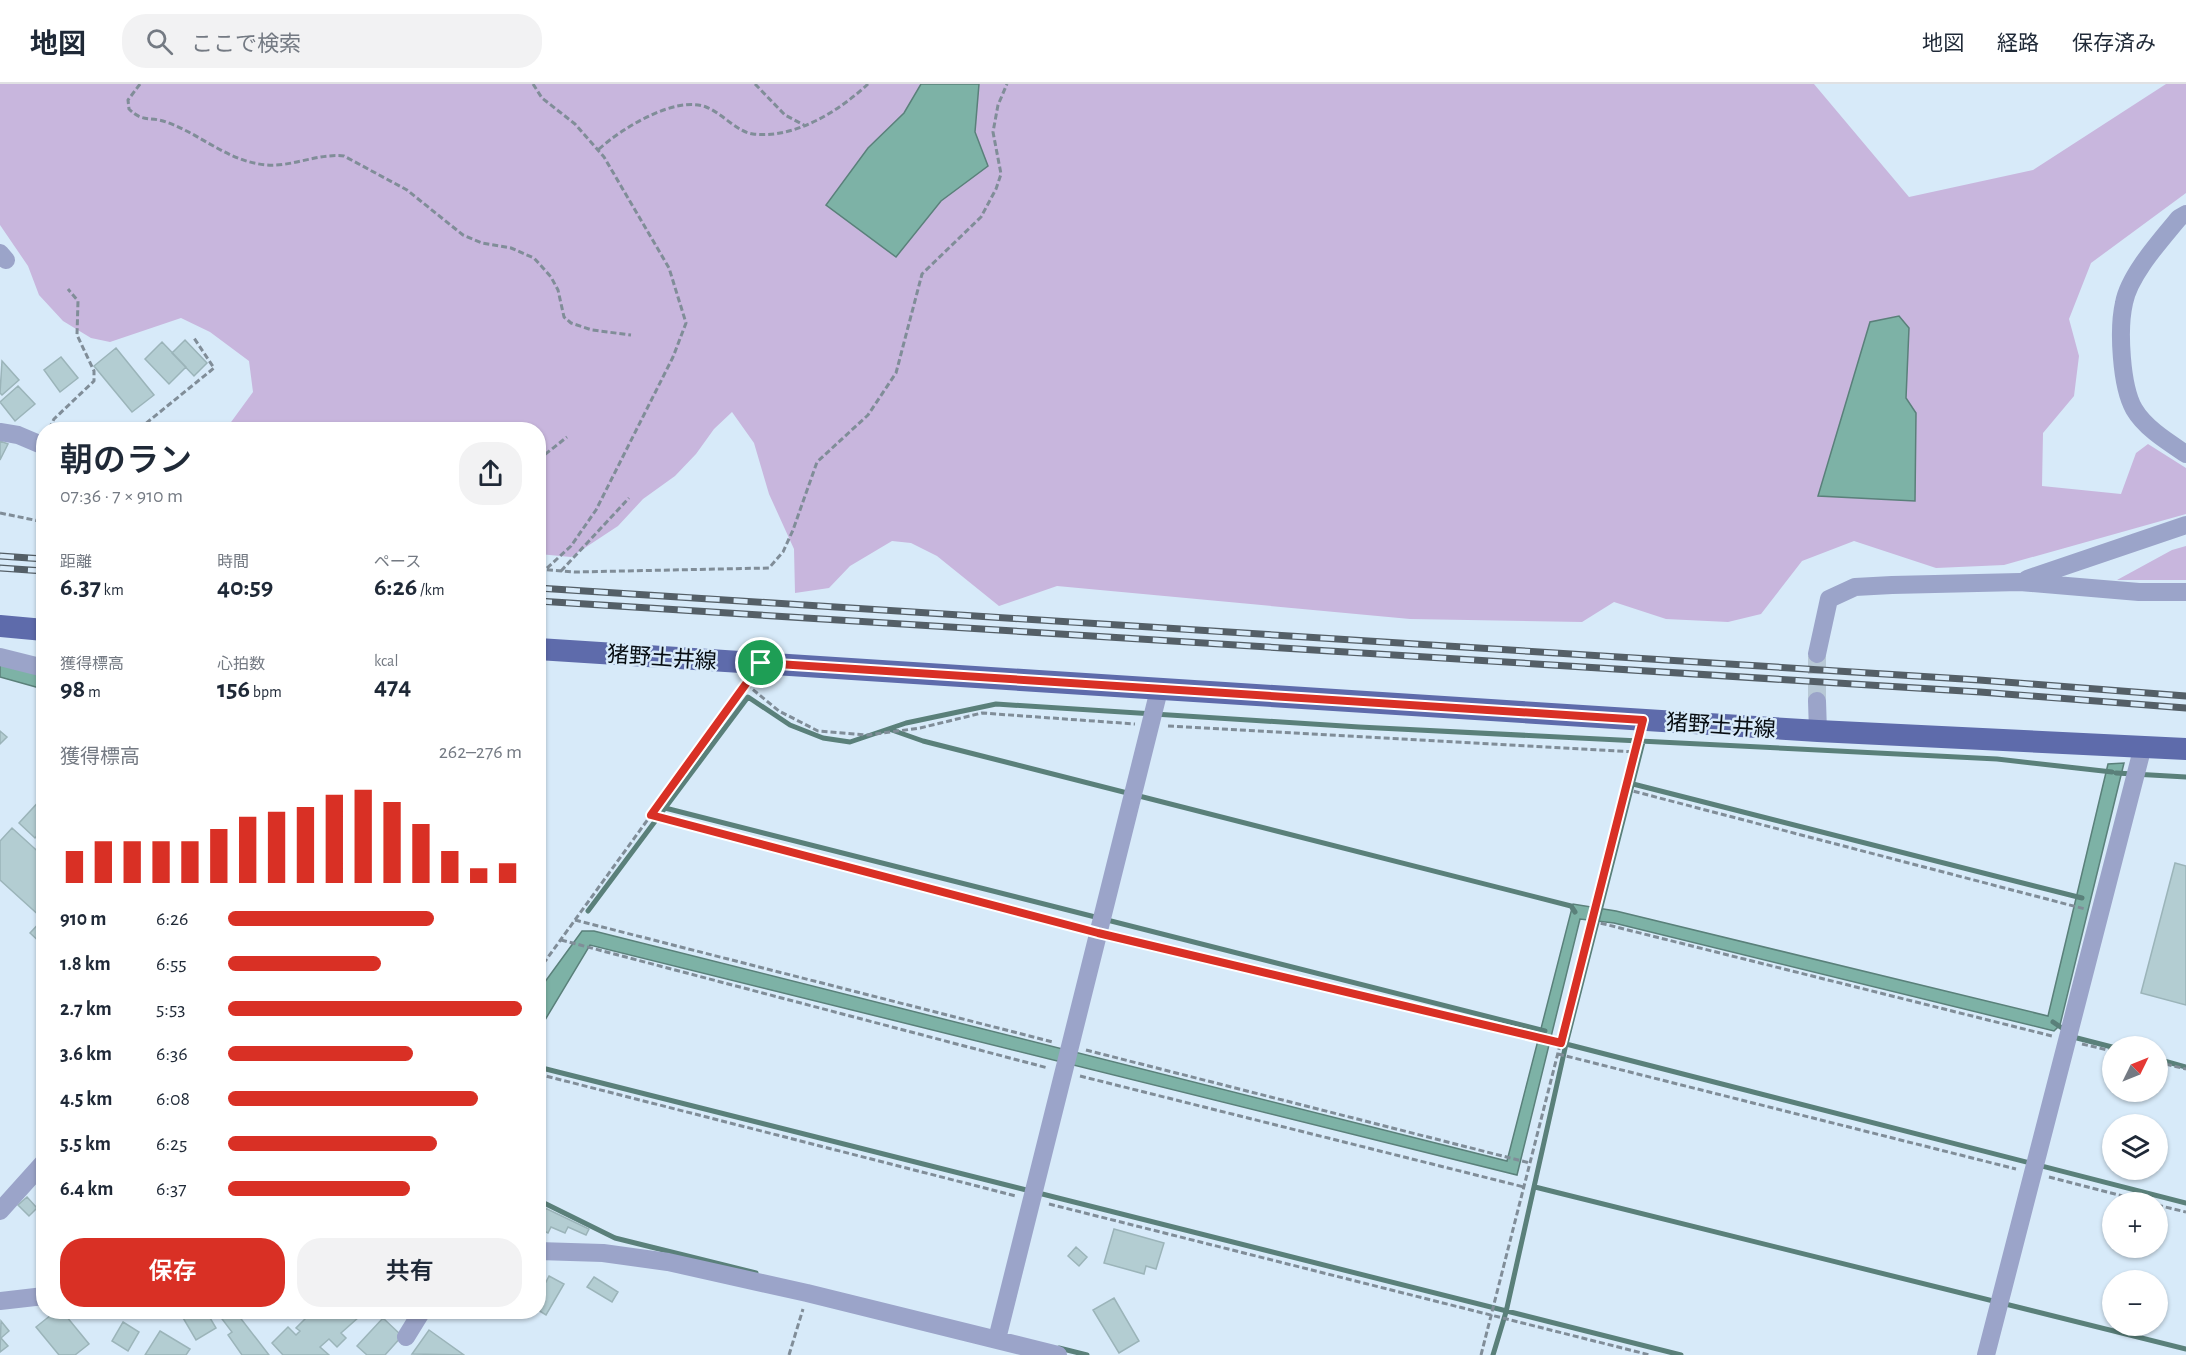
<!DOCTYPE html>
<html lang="ja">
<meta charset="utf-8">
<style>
:root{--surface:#fff;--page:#f2f2f3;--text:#1f2937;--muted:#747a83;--line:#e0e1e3;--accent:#d93025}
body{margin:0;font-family:"Alegreya Sans","Noto Sans JP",sans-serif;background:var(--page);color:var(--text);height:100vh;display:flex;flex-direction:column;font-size:22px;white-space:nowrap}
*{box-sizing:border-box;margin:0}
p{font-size:20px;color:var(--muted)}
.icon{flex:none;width:33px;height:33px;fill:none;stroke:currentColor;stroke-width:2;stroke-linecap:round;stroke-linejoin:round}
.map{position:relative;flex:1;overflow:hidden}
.details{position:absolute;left:36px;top:338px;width:510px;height:897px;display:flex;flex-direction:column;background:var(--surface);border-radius:24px;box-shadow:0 2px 4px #0004}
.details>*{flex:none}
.needle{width:39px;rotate:47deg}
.tools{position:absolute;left:2102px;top:952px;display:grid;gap:12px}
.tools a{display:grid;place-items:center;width:66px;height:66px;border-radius:50%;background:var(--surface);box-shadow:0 2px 4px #0004;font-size:30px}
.pin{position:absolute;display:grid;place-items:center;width:51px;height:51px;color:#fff;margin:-26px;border:3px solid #fff;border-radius:50%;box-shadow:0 2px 6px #0007}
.round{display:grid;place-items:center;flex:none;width:63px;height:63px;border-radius:24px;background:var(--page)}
.overview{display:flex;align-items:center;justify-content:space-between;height:102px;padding:0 24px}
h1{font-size:33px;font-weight:600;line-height:45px}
.metrics{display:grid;grid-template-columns:repeat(3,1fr);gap:9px;height:102px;padding:6px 24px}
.metrics div{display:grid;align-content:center}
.metrics b{font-size:26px;font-weight:600}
.metrics small{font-size:16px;font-weight:400}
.metrics p{font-size:16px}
.chart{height:168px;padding:12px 24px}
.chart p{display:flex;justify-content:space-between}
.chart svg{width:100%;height:108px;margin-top:6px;stroke:var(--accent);stroke-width:6}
.action{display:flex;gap:12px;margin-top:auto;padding:12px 24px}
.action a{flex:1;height:69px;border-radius:24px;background:var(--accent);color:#fff;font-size:24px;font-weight:600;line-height:69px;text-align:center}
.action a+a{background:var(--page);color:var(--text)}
ul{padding:0 24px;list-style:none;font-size:20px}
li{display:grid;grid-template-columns:96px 72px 1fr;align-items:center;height:45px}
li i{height:15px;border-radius:8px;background:var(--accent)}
header{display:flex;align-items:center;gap:36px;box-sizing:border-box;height:84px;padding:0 30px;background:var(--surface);border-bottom:2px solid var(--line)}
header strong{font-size:28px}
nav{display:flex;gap:33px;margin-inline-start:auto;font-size:21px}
.search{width:420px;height:54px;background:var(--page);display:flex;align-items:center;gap:15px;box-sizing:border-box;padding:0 21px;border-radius:24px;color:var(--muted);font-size:22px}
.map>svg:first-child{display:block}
</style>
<header>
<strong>地図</strong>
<div class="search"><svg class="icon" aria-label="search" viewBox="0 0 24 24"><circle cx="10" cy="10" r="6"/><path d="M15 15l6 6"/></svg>ここで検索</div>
<nav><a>地図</a><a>経路</a><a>保存済み</a></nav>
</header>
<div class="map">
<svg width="2186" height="1271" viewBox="0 0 2186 1271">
<rect width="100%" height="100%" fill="#d7eaf9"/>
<!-- green -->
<path fill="#c8b6dd" d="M0,0H1814L1909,113L2033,86L2166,0H2186V109L2091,179L2069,235L2079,272L2074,312L2043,349L2042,402L2121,410L2136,369L2148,360L2186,384V430L2004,481L1936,484L1854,457L1802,477L1761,530L1728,538L1666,535L1614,518L1582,538L1410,535L1057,502L999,522L937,472L911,459L892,457L850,482L829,504L795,509L794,465L769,410L754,359L732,328L714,345L696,370L675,392L643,415L618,442L571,473L539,470L538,345H226L253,308L249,277L210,248L181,234L110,258L91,254L63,237L39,211L28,182L0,141Z
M2186,462V496H2117L2172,466Z"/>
<!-- water -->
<path fill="#7db2a6" stroke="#5a807a" stroke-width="1.5" d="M921,0H979L975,48L988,82L941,117L896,173L826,121L868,64L904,29Z
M1899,232L1909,244L1906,314L1916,329L1915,417L1818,412L1870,238Z
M0,579L43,592V605L0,593Z
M2124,679L2060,941L2054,947L1614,839L1580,835L1517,1091L590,861L539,946V906L582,847H594L1507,1077L1573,820L1616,827L2048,932L2108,680Z"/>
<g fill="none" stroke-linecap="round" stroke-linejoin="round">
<!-- stream -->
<path stroke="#5a807a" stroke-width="5" d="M889,645L923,657L1571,822L1575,828
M2116,689L2186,693
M1633,700L2082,814
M665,724L1545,947
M588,827L748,613L790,641L823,654L850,658L906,639L996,620L1359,643L1997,675L2112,688
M2053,938L2077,954L2112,963
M1566,960L2186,1119
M2157,975L2186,983
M538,983L1681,1271
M1535,1103L2186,1265
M538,1116L615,1154L756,1189
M1059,1264L1087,1271
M1493,1271L1506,1228L1566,960L1643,658"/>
</g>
<!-- building -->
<path fill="#b3cdd2" stroke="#9bb4b9" stroke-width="1.5" d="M185,256L207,279L194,292L172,269Z
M162,258L186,283L169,300L145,275Z
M116,264L154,311L132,328L94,282Z
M61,273L78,294L60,308L44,286Z
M2,277L19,296L2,311L0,309Z
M18,302L35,320L15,337L0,318Z
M0,357L8,360L0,376Z
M0,647L7,653L0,660Z
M44,712V744L35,754L19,739Z
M12,744L44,773V862L30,849L43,835L0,796V757Z
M2175,779L2186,782V921L2141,909Z
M27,1113L37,1124L29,1132L18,1121Z
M545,1124L589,1145L586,1151L568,1143L565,1149L551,1143L548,1149L538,1144Z
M1114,1145L1164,1159L1156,1185L1146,1182L1144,1190L1104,1179Z
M1076,1163L1087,1173L1079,1182L1068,1172Z
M549,1192L564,1200L546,1231L538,1226V1194L546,1198Z
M594,1193L618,1208L612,1218L587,1203Z
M1114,1214L1139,1257L1119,1269L1093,1226Z
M56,1227H62L89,1260L75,1271H59L36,1243Z
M179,1227H206L216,1244L196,1256Z
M216,1227H235L269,1271H242L228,1251L232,1248Z
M304,1227H353L359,1233L341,1249L346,1254L337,1263L329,1255L320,1263L329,1271H283L272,1259L288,1243L296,1251L300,1247L296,1244L306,1234L302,1229Z
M383,1234L402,1252L385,1271H367L357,1262Z
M1,1237L9,1247L1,1254L8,1262L0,1268Z
M123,1238L139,1248L128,1267L112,1257Z
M429,1246L464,1271L412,1270Z
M160,1247L190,1265L186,1271H145Z"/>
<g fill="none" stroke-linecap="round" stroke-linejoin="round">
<!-- minor-tunnel -->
<path stroke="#b8c9d6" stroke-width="18" stroke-dasharray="18 9" stroke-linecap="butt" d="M1817,617V570"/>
<!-- path -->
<path stroke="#808d98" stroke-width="3" stroke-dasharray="6 3" stroke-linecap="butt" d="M140,0L128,16L129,25C143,39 150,32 166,38C201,50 228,78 267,81C292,83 318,69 344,72L407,106L463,151L482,159L511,164L534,174L551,193L558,206L564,233L571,239L592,246L631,251
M533,0L542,14L575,40L604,73L669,184L686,239L673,273L596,426L571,462L545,486L538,482
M755,0L785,31L804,41
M599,65C621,45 675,11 706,23C722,29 737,48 753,50C795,55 839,27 868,0
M49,345L54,335L94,297V287L77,251L78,217L68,205
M139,345L214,284L194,254
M538,376L567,353
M0,429L44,438
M538,485L575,488L769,484L783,468L793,446L817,378L868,331L896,289L922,190L981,133L996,105L1001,90L993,48L998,21L1007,0
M561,487L629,414
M746,600L779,627L818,647L868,651L920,644L982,629L1135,640
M1168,642L1635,668
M1625,705L2085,825
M651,731L1082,845
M575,836L1053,958
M1592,837L2052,952
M1114,853L1561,959
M561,856L1048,984
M538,887L746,600
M2082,960L2112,967
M1086,966L1530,1079
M1558,970L2016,1085
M2157,978L2186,985
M538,990L1016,1112
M1080,992L1524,1103
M2049,1093L2150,1119
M1049,1120L1650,1271
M2157,1121L2186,1128
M789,1271L803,1225
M1481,1271L1638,655"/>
<!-- minor -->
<path stroke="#9ba4c9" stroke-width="18" d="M2186,130L2179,134C2161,156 2129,191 2124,219C2118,245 2121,302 2134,325C2145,344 2168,358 2186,370
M0,169L6,176
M0,348L18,351L44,362
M2027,495L2186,441
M1817,570L1829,515L1855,503L1892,501L2020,498L2139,508H2186
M0,573L44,584
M1817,617L1818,647
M0,1127L44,1078
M538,1167L603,1169L668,1178L807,1209L1058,1271
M0,1217L44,1212
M406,1253L422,1227
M997,1255L1159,606
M1986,1271L2143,662"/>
<!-- major -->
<path stroke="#5e6bab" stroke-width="22" d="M0,542L44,546
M538,565L1818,647L2186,665"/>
<defs>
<path id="rail" d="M0,472L44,475
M0,484L44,487
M538,504L1979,596L2186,612
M538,517L1980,608L2186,624"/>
</defs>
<!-- rail casing -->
<use href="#rail" stroke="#545f67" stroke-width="7"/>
<!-- rail -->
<use href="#rail" stroke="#d7eaf9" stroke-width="4.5" stroke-dasharray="14" stroke-linecap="butt"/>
</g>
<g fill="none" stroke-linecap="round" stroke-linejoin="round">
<defs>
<path id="route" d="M761,579L1643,636L1561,959L1098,849L651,731Z"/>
</defs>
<!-- route casing -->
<use href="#route" stroke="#fff" stroke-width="12"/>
<!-- route -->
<use href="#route" stroke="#d93025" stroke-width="8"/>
</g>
<g text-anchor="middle" stroke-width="5" stroke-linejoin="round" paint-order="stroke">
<!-- street labels -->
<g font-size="22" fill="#070d12" stroke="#d7eaf9">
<text transform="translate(662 573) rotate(4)" y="8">猪野土井線</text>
<text transform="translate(1721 641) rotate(4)" y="8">猪野土井線</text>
</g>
</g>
</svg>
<div class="tools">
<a><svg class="needle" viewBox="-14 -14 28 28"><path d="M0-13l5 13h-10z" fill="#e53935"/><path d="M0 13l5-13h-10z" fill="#747a83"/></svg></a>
<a><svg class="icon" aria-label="layers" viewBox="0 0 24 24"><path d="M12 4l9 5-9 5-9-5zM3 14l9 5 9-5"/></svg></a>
<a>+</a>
<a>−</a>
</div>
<div class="pin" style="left:761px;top:579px;background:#1e9e55"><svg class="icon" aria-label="arrive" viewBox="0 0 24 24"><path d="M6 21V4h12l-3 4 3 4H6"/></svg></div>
<section class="details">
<div class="overview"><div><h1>朝のラン</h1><p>07:36 · 7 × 910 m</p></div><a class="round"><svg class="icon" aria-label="share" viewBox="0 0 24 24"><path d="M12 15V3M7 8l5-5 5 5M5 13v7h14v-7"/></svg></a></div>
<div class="metrics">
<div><p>距離</p><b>6.37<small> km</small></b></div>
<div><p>時間</p><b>40:59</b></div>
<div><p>ペース</p><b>6:26<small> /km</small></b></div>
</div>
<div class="metrics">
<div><p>獲得標高</p><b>98<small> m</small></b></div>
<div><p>心拍数</p><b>156<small> bpm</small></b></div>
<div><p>kcal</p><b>474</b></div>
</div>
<div class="chart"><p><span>獲得標高</span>262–276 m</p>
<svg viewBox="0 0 160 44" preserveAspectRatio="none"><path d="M5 44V31M15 44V27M25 44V27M35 44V27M45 44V27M55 44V22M65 44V17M75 44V15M85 44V13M95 44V8M105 44V6M115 44V11M125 44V20M135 44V31M145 44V38M155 44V36"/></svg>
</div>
<ul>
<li><b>910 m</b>6:26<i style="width:70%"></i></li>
<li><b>1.8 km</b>6:55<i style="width:52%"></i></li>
<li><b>2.7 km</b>5:53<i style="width:100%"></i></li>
<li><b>3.6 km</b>6:36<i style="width:63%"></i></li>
<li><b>4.5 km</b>6:08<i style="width:85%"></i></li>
<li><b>5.5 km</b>6:25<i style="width:71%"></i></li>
<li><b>6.4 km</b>6:37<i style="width:62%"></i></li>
</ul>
<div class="action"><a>保存</a><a>共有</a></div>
</section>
</div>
